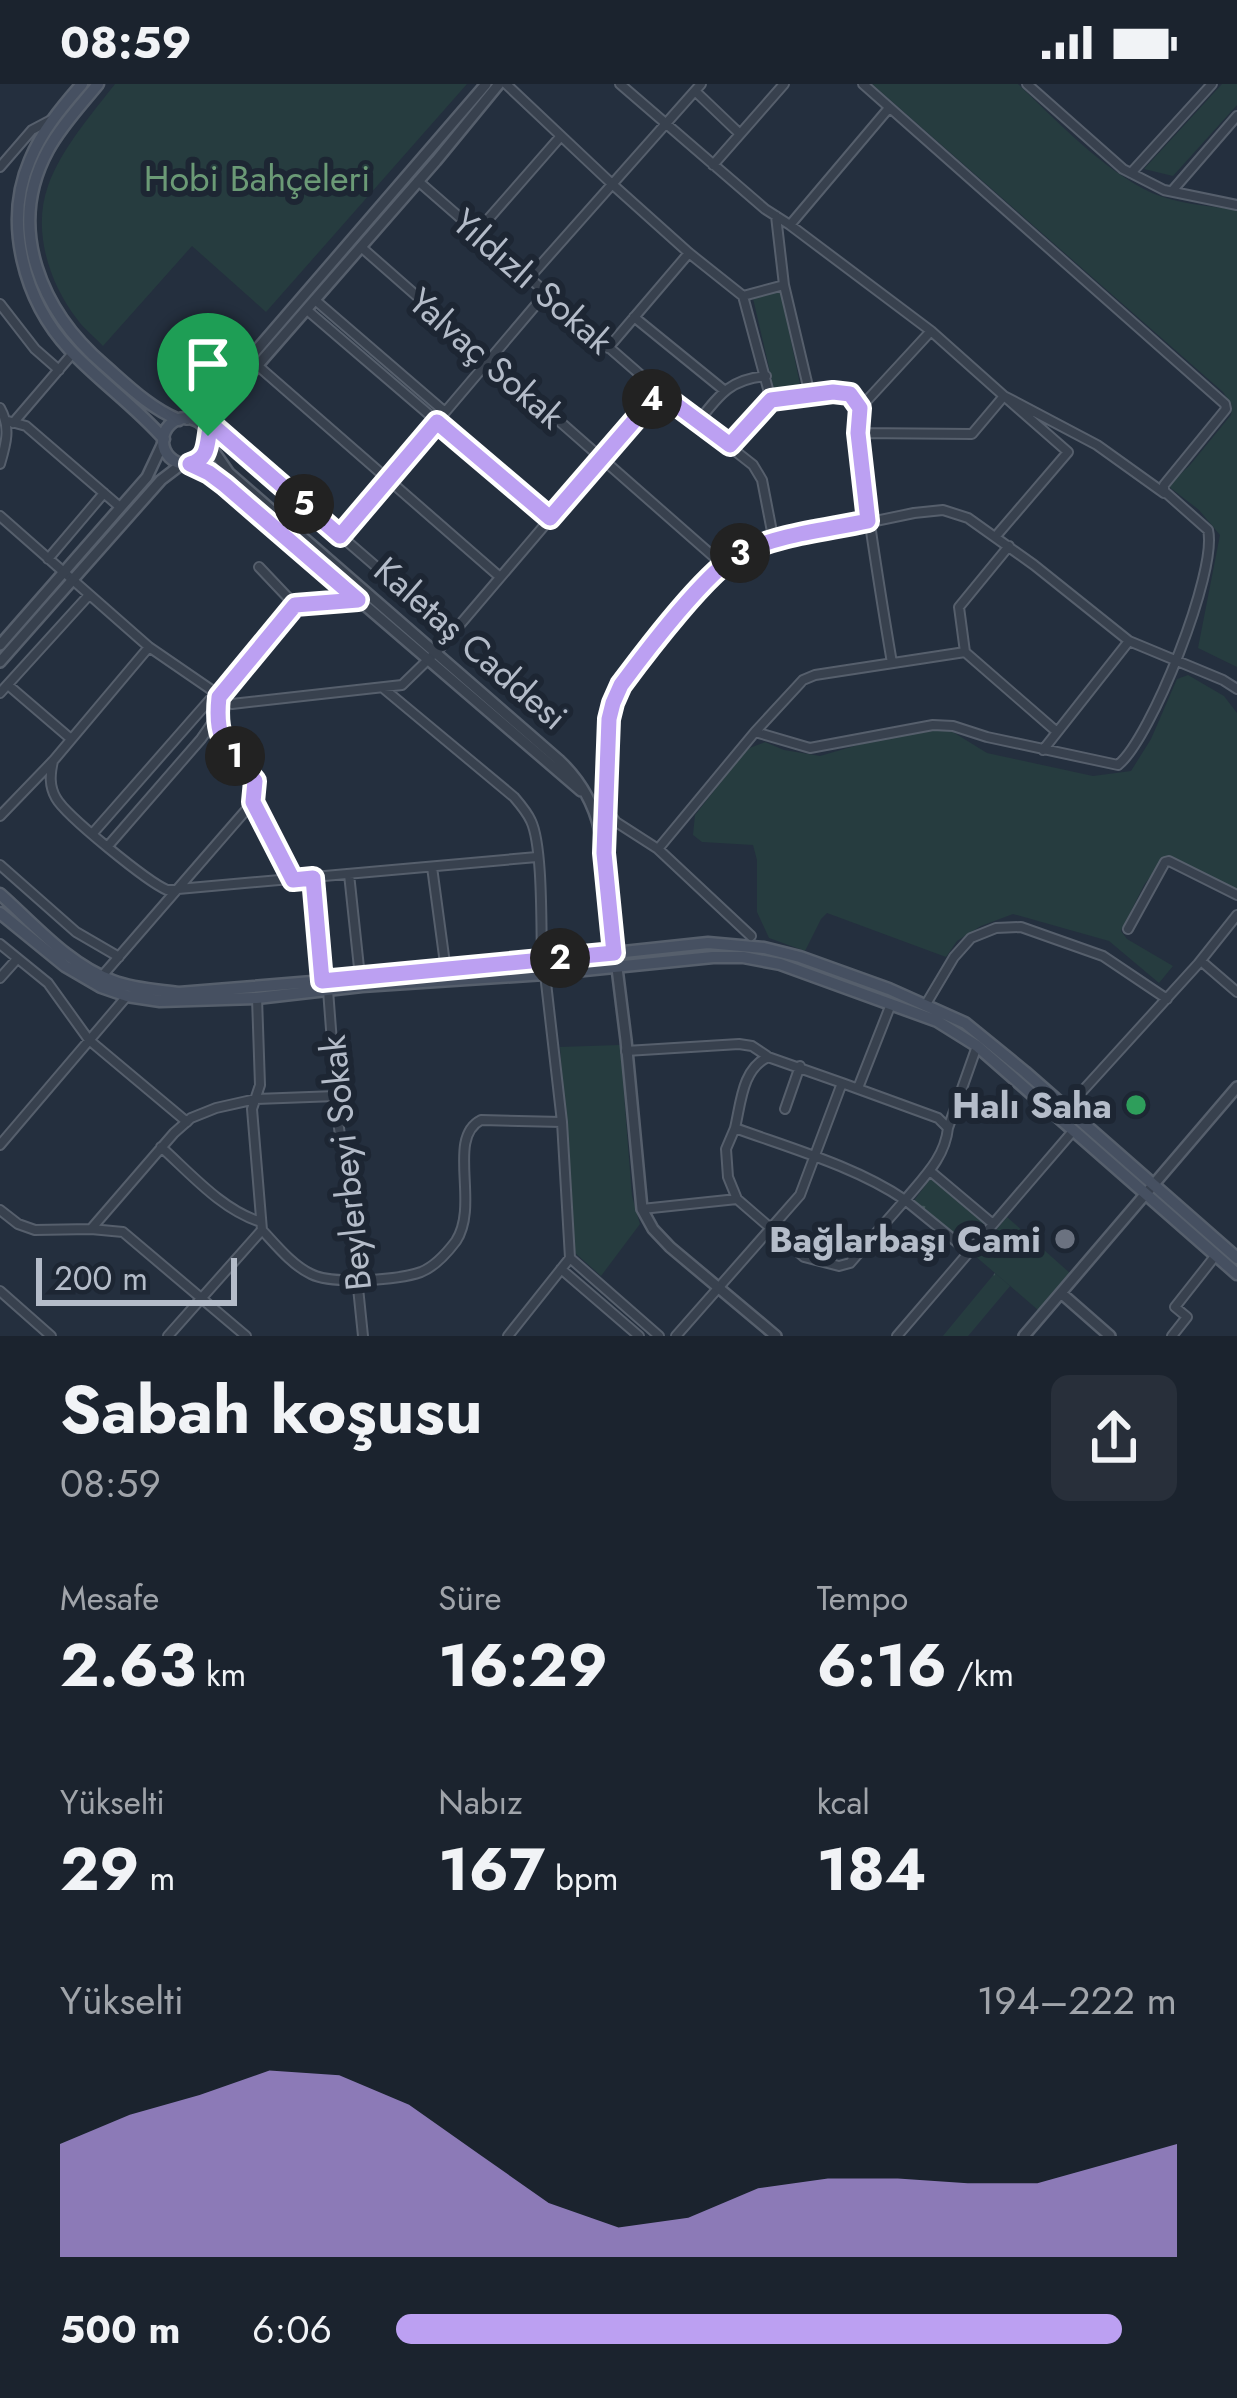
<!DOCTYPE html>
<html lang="tr">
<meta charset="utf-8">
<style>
:root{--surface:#1b232e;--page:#282f3a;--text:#f1f3f6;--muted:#a0a4aa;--accent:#bca0f2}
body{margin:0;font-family:Jost,sans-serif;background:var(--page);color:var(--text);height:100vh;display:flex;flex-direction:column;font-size:45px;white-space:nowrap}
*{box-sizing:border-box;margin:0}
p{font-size:39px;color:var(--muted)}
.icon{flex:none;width:66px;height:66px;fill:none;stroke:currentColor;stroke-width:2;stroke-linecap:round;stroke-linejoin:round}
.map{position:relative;height:1252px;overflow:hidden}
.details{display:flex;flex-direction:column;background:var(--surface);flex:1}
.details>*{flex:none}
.scale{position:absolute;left:36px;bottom:30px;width:201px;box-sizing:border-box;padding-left:12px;border:6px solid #b4bcc9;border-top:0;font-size:33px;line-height:42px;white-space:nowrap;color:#b4bcc9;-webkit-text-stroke:9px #1d2633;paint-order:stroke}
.pin{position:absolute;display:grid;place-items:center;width:102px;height:102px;color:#fff;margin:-123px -51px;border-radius:50% 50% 50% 0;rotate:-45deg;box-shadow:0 0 12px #0007}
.pin .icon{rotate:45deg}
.km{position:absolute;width:60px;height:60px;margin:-30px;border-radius:50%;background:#222;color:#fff;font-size:33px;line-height:60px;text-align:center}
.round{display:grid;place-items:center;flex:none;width:126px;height:126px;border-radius:18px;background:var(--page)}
.head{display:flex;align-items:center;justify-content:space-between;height:204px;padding:0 60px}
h1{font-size:66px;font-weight:700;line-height:90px}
.stats{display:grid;grid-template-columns:repeat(3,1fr);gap:18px;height:204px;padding:12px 60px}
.stats div{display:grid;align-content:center}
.stats b{font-size:60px;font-weight:700}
.stats small{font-size:33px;font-weight:400}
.stats p{font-size:33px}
.chart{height:336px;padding:24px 60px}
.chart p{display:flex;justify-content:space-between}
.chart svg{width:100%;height:216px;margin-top:12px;fill:var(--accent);opacity:.7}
ul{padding:0 60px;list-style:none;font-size:39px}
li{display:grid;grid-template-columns:192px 144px 1fr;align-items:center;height:90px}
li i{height:30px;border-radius:15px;background:var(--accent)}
.status{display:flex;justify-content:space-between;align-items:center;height:84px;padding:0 60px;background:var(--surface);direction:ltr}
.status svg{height:33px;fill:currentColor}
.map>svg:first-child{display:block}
</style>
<div class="status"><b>08:59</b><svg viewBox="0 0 49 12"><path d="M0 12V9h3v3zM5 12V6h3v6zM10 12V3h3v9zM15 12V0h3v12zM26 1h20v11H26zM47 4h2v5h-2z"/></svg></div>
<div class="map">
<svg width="1237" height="1252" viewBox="0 0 1237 1252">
<defs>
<pattern id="grass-tufts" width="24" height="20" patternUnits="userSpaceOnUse" patternTransform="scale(3)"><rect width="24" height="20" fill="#263c3f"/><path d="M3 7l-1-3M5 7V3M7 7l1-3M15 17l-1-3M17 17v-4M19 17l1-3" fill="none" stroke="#435659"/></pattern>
</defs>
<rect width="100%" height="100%" fill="#242f3e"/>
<!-- grass -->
<path fill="url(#grass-tufts)" d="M931,1094L985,1140L966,1160L913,1118Z
M995,1189L1010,1202L968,1252H943Z"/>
<!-- green -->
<path fill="#263c3f" d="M115,0H467L266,228L192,162L103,262C95,253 84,245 77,235C49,199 32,146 48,102C61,65 91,31 115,0Z
M872,0H1018C1056,36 1104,87 1152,109C1178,120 1210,122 1237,126V583L1198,564L1220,451L1199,426L1168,402L1190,381L1231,331L1232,321L1223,308Z
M1222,0H1237V21L1173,92L1144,85Z
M780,204L802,310L776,314L752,210Z
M1188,591L1224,612L1237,629V806L1166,772L1144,801L1121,847L1127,855L1173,882L1159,899L1109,857L1013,830L981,842L957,857L946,873L827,829L821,835L805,867L769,854L757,828V776L753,761L702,758L693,751L695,731L747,665L765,658L784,666L820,672L882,654L948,645L987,669L1093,692L1131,687L1151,655L1177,595Z
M620,961L632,1112L640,1140L601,1192L574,1168L560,963Z
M1007,1133L1071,1190L1038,1226L974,1171Z"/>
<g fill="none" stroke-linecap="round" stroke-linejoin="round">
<defs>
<path id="minor" d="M506,0L612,100L689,169L743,212L771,316
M620,0L765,125L790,141L931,247L1004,312L1097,361L1164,409
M1027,0L1123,85L1164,106L1237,121
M695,7L740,50
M713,81L784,0
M0,83L32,46L51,36
M1131,89L1212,0
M418,97L659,307L753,381L762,396L774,458
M1172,107L1237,32
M776,132L784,201L810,311
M790,141L889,24
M477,148L561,52
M361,163L722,480
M529,194L701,0
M743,212L784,201
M315,216L445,328
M0,220L35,265L59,286
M307,226L550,434
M634,233L725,307
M608,264L689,169
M258,282L500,493
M0,324C11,343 6,360 0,380
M860,324L931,247
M8,337L26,342L120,423
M698,338C719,311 730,295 766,292
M13,339L73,269
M211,340L452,548
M858,349L972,350L1004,312L1068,368L996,452
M729,361L771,316C789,313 840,302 853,313C864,322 858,353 860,367C869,438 880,508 892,579
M0,432L149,563L232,620L402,601L440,564L659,307
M340,452L546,209
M48,475L104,409
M259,483L295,521L358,516
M965,568L959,523L1009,462
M965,568L1057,648
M8,601L71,655
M383,604L514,713C520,720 527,728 531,737C543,762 541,845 542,877
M0,609L89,511
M219,613C214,659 228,663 255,697L253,718L293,796
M219,613L295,521
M755,648L810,664L933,641L953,642L987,653L1118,681C1151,655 1218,486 1208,446L1164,407V401L1222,330L1226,325L1225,320L863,0
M1043,666L1129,557
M53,677C50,690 49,702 56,714C66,732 148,798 167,806L537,773
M605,724L616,738L658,765L751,852
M0,732L53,677L149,563
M93,749L215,610
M604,756L609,635L616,610L632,586L722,480L746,467L774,458L914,429L943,426L968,434L1034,481L1129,557L1223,596L1237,605
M108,762L201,655L215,635
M658,765L755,648L803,596L815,591L965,568
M0,781L76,848L119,873
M432,783L446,887
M349,790L360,893
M313,794L322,897
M1128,845L1165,778L1169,777L1237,811
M0,860L48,899L89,956L187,1038
M1201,877L1237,908
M102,892L253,718
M0,894L17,875
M328,906L338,1037L348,1107L363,1252
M926,920L954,873L971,854L996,844L1021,843L1103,872L1167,915
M626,967L739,960L752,962L767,972
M858,1004L891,920
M1067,1024L1198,880L1237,831
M785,1025L800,982
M735,1044L726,1065L728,1093L737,1115L804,1173L839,1182L850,1179L905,1116L969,1168
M948,1044L977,962
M0,1061L127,912
M161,1063C191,1090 222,1126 261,1138
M930,1087L993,1140
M642,1125L737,1115
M0,1126L18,1140L35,1146L91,1145L123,1148L246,1252
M91,1145L174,1049L191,1034L216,1024L256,1015L336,1012
M262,1146C276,1161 292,1181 311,1190C333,1201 398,1196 421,1188C436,1182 447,1169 456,1157C480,1120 446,1054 481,1036L562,1038
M570,1174L659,1252
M561,1185L639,1252
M0,1207L51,1252
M168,1252L262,1146L252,1025L260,1001L257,914
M508,1252L570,1174L562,1038L545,890
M676,1252L800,1111L842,999L768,973C742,985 741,1019 735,1044C790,1064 857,1083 905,1116C923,1094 945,1074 948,1044L938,1034L842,999
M897,1252L1073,1047
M1172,1252L1187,1233L1175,1223L1216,1171"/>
<path id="tertiary" d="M187,335L208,320L235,291L486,0
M208,352L214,332L223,321L436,77L499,0
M209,360L229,389L560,677C580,696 594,720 600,748L626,956L642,1125L653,1145L670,1163L776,1252
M190,380L225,401L581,707
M0,561L147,393L163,359
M0,578L161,396L182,380
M1061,1209L1110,1252
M1024,1252L1237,1003"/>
<path id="secondary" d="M82,0C61,24 42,47 30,76C3,139 24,217 70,266C99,297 135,322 164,355
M98,0C81,21 61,42 48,66C5,145 42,228 104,281C128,302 150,324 179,336
M163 357a23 23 0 1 1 46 0a23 23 0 1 1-46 0Z
M0,810C35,841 69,881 113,897C134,905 157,906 179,909L446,887L708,859L764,864L800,873L889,905L965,939L1025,988L1237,1174
M0,829L65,882L101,903L127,912L160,917L257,914L362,902L545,890L713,873H743L780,880L937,937L977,962L1237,1190"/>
</defs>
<!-- minor casing -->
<use href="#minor" stroke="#565f6c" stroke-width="12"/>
<!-- tertiary casing -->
<use href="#tertiary" stroke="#565f6c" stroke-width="14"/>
<!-- secondary casing -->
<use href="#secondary" stroke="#565f6c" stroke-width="15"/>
<!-- minor -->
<use href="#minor" stroke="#38414e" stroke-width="8"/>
<!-- tertiary -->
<use href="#tertiary" stroke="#38414e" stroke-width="9"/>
<!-- secondary -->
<use href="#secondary" stroke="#465061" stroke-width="10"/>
</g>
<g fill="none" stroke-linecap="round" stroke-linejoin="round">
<defs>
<path id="route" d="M659,308L730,361L771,316L833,308L850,310L860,324L858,349L868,437C827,446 779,450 741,469C709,484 644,570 621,601L613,619L609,635L604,769L614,869L322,897L313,794L293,796L253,718L255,697C228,663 214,659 219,613L295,521L358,516L225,401L209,389L190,380C211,374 206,357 211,340L340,452L437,338L550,434Z"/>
</defs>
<!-- route casing -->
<use href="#route" stroke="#fff" stroke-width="24"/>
<!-- route -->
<use href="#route" stroke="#bca0f2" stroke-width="15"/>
</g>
<!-- markers -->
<circle fill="#2e9e5b" stroke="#1d2633" stroke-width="4.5" cx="1136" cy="1021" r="12"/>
<circle fill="#6b7280" stroke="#1d2633" stroke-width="4.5" cx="1065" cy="1155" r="12"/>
<g text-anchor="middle" stroke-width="12" stroke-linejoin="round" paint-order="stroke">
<!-- park labels -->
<g font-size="36" fill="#6b9a76" stroke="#1d2633">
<text x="257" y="107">Hobi Bahçeleri</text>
</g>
<!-- street labels -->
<g font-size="36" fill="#b4bcc9" stroke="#1d2633">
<text transform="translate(533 197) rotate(41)" y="13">Yıldızlı Sokak</text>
<text transform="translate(487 274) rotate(41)" y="13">Yalvaç Sokak</text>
<text transform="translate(471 559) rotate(41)" y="13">Kaletaş Caddesi</text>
<text transform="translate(345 1079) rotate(-96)" y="13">Beylerbeyi Sokak</text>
</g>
<!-- poi labels -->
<g font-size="36" font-weight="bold" fill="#b4bcc9" stroke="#1d2633" text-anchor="end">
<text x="1112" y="1034">Halı Saha</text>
<text x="1041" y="1168">Bağlarbaşı Cami</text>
</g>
</g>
</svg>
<div class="scale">200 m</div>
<div class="pin" style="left:208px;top:352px;background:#1e9e55"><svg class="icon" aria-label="arrive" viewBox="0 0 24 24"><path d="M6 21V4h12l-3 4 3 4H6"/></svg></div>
<b class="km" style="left:235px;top:672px">1</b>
<b class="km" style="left:560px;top:874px">2</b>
<b class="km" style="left:740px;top:469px">3</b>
<b class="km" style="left:652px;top:315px">4</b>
<b class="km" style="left:304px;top:420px">5</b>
</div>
<section class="details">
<div class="head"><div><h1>Sabah koşusu</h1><p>08:59</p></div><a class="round"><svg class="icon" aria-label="share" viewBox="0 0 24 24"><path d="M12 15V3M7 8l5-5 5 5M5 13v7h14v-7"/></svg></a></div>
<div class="stats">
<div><p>Mesafe</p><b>2.63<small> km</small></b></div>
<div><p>Süre</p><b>16:29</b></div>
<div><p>Tempo</p><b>6:16<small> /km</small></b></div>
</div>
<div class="stats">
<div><p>Yükselti</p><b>29<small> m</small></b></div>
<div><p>Nabız</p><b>167<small> bpm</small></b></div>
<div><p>kcal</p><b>184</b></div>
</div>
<div class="chart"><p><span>Yükselti</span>194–222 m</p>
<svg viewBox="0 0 160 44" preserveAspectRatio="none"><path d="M0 44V21L10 15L20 11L30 6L40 7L50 13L60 23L70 33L80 38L90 36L100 30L110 28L120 28L130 29L140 29L150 25L160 21V44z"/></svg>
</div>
<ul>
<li><b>500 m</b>6:06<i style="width:93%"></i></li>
</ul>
</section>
